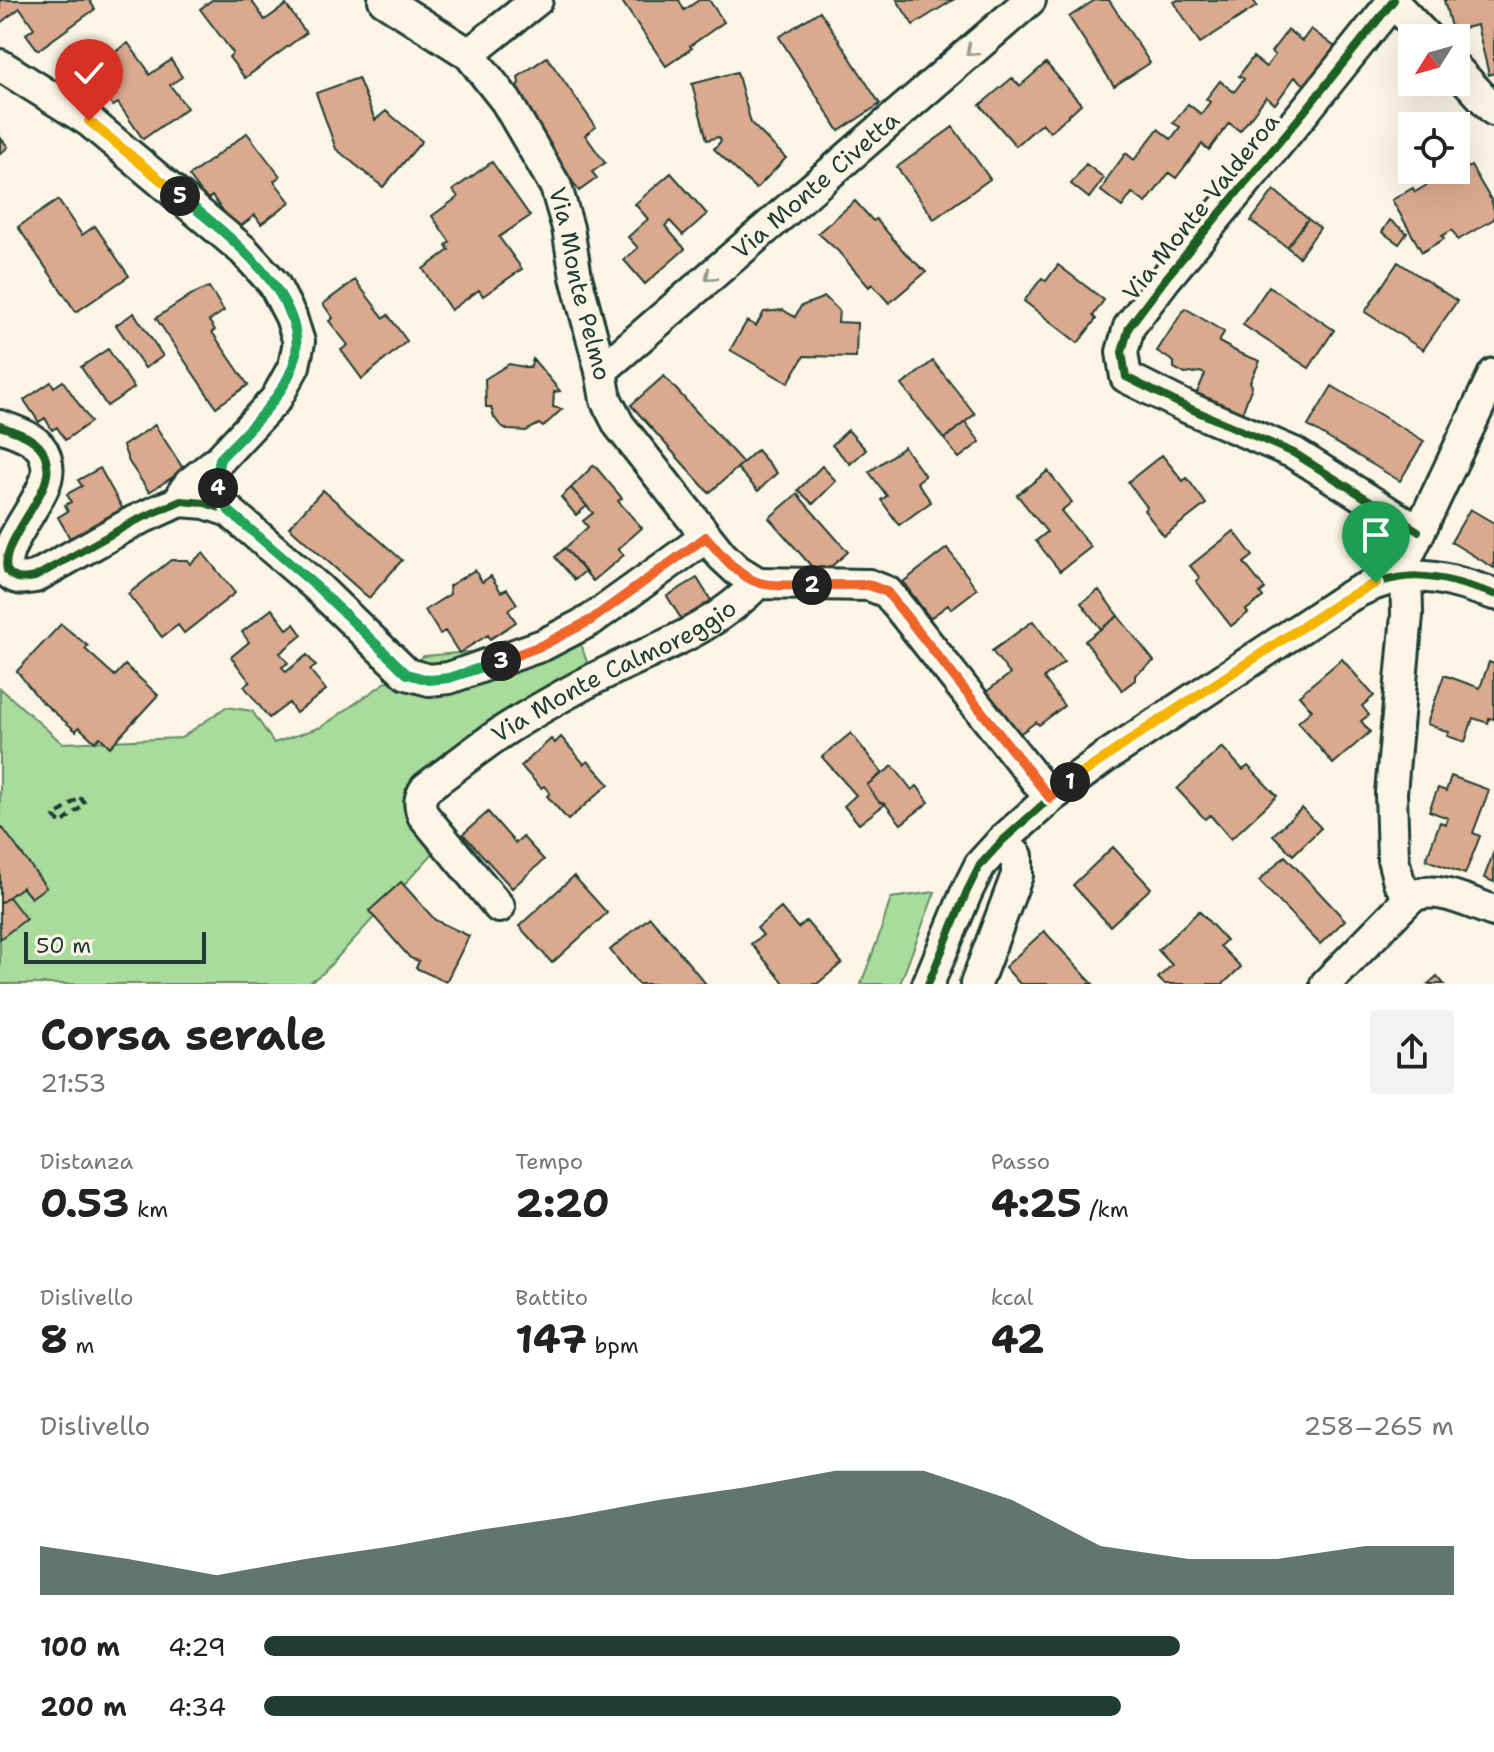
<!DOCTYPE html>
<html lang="it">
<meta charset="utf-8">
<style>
:root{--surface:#fff;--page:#f2f2f2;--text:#222;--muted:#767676;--accent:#1f3d34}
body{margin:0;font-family:"Shantell Sans",sans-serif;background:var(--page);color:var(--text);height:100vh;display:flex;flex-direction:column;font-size:30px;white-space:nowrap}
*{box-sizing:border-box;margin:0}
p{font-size:26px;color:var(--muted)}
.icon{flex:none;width:44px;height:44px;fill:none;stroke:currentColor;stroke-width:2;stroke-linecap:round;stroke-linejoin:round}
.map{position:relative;height:984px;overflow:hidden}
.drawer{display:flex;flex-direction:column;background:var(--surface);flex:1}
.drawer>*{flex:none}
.needle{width:52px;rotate:233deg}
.buttons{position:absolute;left:1398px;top:24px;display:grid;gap:16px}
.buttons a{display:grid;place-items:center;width:72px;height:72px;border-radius:0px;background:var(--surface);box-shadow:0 8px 32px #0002;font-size:40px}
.scale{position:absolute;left:24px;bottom:20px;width:182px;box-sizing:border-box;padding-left:8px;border:4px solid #1f3d34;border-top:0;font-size:22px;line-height:28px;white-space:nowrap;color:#1f3d34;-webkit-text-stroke:6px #fcf5e5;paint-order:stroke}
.pin{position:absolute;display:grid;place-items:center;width:68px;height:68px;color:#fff;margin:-82px -34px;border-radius:50% 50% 50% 0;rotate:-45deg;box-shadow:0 0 8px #0007}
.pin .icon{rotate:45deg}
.km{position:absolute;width:40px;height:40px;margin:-20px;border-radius:50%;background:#222;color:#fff;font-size:22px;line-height:40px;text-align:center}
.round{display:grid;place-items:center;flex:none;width:84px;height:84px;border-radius:0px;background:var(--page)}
.overview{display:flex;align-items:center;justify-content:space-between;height:136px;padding:0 40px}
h1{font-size:44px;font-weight:700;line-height:60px}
.metrics{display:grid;grid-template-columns:repeat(3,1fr);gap:12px;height:136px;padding:8px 40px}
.metrics div{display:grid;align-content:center}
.metrics b{font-size:40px;font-weight:700}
.metrics small{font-size:22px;font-weight:400}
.metrics p{font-size:22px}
.chart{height:224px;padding:16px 40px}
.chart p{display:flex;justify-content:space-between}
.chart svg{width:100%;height:144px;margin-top:8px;fill:var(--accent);opacity:.7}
ul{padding:0 40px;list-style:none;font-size:26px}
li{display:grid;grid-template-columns:128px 96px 1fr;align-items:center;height:60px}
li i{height:20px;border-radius:10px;background:var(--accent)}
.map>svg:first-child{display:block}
</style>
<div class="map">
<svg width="1494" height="984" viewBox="0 0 1494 984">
<rect width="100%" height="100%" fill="#fcf5e5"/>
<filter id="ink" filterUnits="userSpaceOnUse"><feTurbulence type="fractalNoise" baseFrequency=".0125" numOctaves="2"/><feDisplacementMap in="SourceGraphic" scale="16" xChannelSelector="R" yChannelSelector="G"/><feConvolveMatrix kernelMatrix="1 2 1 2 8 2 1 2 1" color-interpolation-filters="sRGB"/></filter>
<g filter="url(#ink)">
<!-- green -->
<path fill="#a9db9c" stroke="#648c68" stroke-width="2" d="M536,629L581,645L589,668L450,773L431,809L437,849L323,973L307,984H0V688L62,743L181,738L226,707L252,711L274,743L321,727L424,656L502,649Z
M935,892L900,984H861L879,936L891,898Z"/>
<!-- building -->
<path fill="#dbaa8e" stroke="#1f3d34" stroke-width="2" d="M0,0H89L95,9L38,50L26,34L34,28L20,8L0,23Z
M212,0H251L265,20L286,5L306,33L245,78L229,57L233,53L200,9Z
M621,0H679L684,10L699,0H709L724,22L690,46L692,48L666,66Z
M897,0H953L913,25Z
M1095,0H1109L1150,63L1114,86L1069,17Z
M1178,0H1253L1257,6L1200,43L1174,2Z
M1444,0H1494V73L1489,75L1477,25L1452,31Z
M820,11L880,104L839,131L779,37Z
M1311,29L1335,47L1305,85L1295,77L1275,104L1266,97L1240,131L1229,123L1209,150L1202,144L1176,178L1169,173L1146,203L1132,193L1122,207L1101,191L1109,176L1126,153L1134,160L1158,129L1171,139L1180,127L1173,123L1188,104L1201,114L1210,102L1206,99L1220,81L1234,92L1244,79L1239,76L1253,57L1266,67L1275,55L1271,52L1288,30L1302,41Z
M128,43L147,69L149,75L171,60L182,77L170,85L187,108L143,139L118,103L113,106L88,71Z
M547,57L596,127L585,135L605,163L592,172L597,178L579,191L521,107V96L516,88L519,83L518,77Z
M1046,63L1081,104L1050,132L1042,123L1016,146L980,105L1012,78L1020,86Z
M737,72L751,123L786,158L756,189L714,149L721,141L719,137L707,140L692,84Z
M358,78L375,120L386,111L422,141L383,187L336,149L316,93Z
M953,127L990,179L934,219L897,167Z
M247,133L280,176L274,181L290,202L261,224L255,215L237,229L212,196L207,200L189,176Z
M0,137L8,147L0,154Z
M1458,153L1467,168L1471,166L1491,200L1494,210V219L1458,240L1452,230L1442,236L1444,239L1422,252L1392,200L1413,188L1415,192L1427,185L1421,174L1428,170H1456V154Z
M492,162L530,216L499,237L522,269L483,296L479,290L451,310L423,269L449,250L446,245L450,242L432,216L458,197L453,190Z
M1086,164L1104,178L1089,198L1071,184Z
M671,173L707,214L683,235L670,221L665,226L685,249L645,284L624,260L638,248L628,237L648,219L635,204Z
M1274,190L1308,219L1287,247L1251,221Z
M58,200L82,235L95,226L129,276L76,312L18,227Z
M855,201L873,221L876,219L906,254L926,272L889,303L872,284L869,287L838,251L818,233Z
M1308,219L1320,228L1299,257L1287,247Z
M1390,220L1407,233L1399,244L1382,232Z
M1398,262L1457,301L1423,350L1365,312Z
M1058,265L1104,300L1093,316L1096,319L1078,343L1024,301L1042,278L1046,281Z
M355,280L384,318L388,315L407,341L362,379L341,350L348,345L329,321L333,318L323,304Z
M1269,286L1334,330L1309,368L1243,325Z
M209,287L224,311L209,321L215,330L212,332L248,385L216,407L156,318L191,295Z
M825,297L839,311L838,322L857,323L856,357L804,356L788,383L730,350L747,321L756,326L764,312L783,310L795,317L801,306Z
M1185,308L1224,332L1219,342L1239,353L1260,361L1250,382L1252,386L1240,419L1195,397L1205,374L1200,372L1185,374L1174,368V362L1157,351Z
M134,313L163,356L145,368L116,325Z
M108,349L134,388L107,406L81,367Z
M533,359L560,391L554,392L553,407L562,409L543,427L539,424L526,431L508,430L500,425L494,417L491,407H486L485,379L509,364L530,368Z
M933,361L975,414L944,439L902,385Z
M664,376L743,463L709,493L631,405Z
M63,381L91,422L65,440L57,427L52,430L45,418L39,422L24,400L51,382L54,387Z
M1332,386L1424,441L1400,481L1308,426Z
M965,422L980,442L959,458L944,439Z
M155,425L184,470L149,492L129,462L123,446Z
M848,430L866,450L850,464L832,445Z
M904,447L925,476L917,482L931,502L899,525L881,500L887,496L869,472Z
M757,450L777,473L758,491L737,468Z
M1162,455L1183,481L1187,478L1206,504L1164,536L1144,510L1147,507L1128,482Z
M594,465L622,498L618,501L642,528L618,549L624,555L593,581L565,548L588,527L583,521L593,513L571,488Z
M822,466L836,481L813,504L798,490Z
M100,468L125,513L72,542L58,517L68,511L65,505L71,502L67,494L82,486L78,480Z
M1048,471L1072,502L1061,511L1091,547L1060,571L1036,541L1047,532L1017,495Z
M571,488L587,506L576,515L561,497Z
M323,490L402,560L369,598L289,527Z
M797,494L848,552L820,576L769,518Z
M1470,509L1494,523V568L1451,542Z
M1234,531L1253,556L1244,563L1265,589L1260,593L1263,597L1246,610L1248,613L1231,626L1196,581L1200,578L1190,566Z
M565,548L585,571L575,580L555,557Z
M947,548L977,589L951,609L948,605L930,618L903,582Z
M203,553L235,593L184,633L178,625L162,637L128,594L171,560H187L190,564Z
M475,570L482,582L491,576L501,592L507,589L517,604L508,610L516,622L490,639L488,635L459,653L445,631L440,634L425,610L450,594L449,586Z
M697,578L715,607L685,625L667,596Z
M1099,590L1118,616L1101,629L1081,603Z
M272,609L287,629L294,624L302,635L280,653L288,663L282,667L286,672L307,655L316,666L310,670L326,690L296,713L289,703L269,718L244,686L250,682L231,657L249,642L242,632Z
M1118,616L1154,661L1135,675V680L1122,690L1085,641Z
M1033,621L1064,662L1044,678L1064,706L1039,725L1036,722L1018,735L986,692L1010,674L992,651Z
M61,624L88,646L85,649L115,676L125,665L158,695L110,747L100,737L95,742L79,727L76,731L39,699L17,671Z
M1342,659L1374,696L1362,706L1369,715L1361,721L1370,732L1333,764L1298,722L1312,710L1299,695Z
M1489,662L1494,664V719L1489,718L1488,723L1473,718L1465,742L1447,736L1449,732L1427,724L1444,675L1480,688Z
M851,733L882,773L867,785L879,802L885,804L859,824L844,806L856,795L822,757Z
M561,737L584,764L588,761L609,784L568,820L547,796L550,793L544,786L541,788L521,766L551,739L555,743Z
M1222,747L1243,770L1248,766L1277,796L1231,839L1210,815L1205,819L1177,789Z
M893,766L912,790L917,786L929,802L901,824L885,804L879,802L867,785Z
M1451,776L1489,790L1473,833L1480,836L1465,874L1426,860L1440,822L1446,824L1448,818L1429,811L1438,788L1446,791Z
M1302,808L1321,828L1293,855L1273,835Z
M488,812L515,843L523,837L544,860L512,888L463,834Z
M2,827L46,887L31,898L22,887L2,902L0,900V829Z
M1113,847L1151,888L1110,926L1073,885Z
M1494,851V882L1484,878Z
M1285,856L1345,920L1320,944L1259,881Z
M574,876L607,913L552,963L519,926Z
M401,882L435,920L469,936L446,982L416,968L419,961L410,958L369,911Z
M9,897L26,919L0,939V900L2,902Z
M781,908L798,928L806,921L842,963L817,984H785L751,944L763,935L757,928Z
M1199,911L1226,940L1220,946L1241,967L1223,984H1164L1158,978L1172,965L1158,950Z
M650,917L706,984H638L610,950Z
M1044,931L1093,984H1020L1005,967Z
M1437,976L1444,984H1428Z"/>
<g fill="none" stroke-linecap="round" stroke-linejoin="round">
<defs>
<g id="minor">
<path id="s1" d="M384,0L469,54L506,101L556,187L568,228L576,277L601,371L606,400L619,425L722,556L737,570L758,583"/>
<path d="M1391,0L1427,38"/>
<path d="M1394,0L1304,112L1166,278L1129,327L1122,352L1126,377L1184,406L1294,453L1418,531"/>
<path d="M469,54L537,0"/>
<path d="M0,65L89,121L243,250L274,284L291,317L299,342L294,366L276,399L220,459L189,484L184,491L181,501"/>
<path d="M1456,69L1494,110"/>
<path id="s2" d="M601,371L1030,0"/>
<path d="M0,426C16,432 39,438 45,456C47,462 48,470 47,475C43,502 0,545 7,570C14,581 24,579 35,577L133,522L164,508L181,501L205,503L229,511L317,587L407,674L429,680L449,678L543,645L591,620L706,537"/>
<path d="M1410,898L1399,882L1393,859L1391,793L1407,615L1406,560L1494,374"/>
<path id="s3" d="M499,907L423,815C419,804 419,798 426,788C452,769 478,748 505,730C530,714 558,698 584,684C647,650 706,636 758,583L869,585L887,592L1050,798"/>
<path d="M928,984L967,891L980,865L1002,841L1050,798L1104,758L1343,600C1400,565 1434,574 1494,594"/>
<path d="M976,984L1017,875V856L1002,841"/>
<path d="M1326,984L1410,898C1435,883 1469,903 1494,911"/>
</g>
</defs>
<!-- minor casing -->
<use href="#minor" stroke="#1f3d34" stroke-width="36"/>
<!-- path -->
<path stroke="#1f3d34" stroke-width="4" stroke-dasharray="8 6" stroke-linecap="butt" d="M80,797L85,804L61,824L54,817Z"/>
<!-- minor -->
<use href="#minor" stroke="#fcf5e5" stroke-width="30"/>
<defs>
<path id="cycleway" d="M1394,0L1304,112L1166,278L1129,327L1122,352L1126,377L1184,406L1294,453L1418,531
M0,426C16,432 39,438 45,456C47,462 48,470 47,475C43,502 0,545 7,570C14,581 24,579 35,577L133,522L164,508L181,501L205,503L229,511L317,587L407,674L429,680L449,678L543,645L591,620L706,537
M928,984L967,891L980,865L1002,841L1050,798L1104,758L1343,600C1400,565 1434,574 1494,594"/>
</defs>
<!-- cycleway casing -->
<use href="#cycleway" stroke="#fcf5e5" stroke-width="13"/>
<!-- cycleway -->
<use href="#cycleway" stroke="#1b5e20" stroke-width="8"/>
</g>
<!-- one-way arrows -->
<defs><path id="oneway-chevron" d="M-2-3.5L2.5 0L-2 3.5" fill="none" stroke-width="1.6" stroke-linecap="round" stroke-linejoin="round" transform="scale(2)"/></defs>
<g stroke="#8e998c">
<use href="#oneway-chevron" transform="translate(971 51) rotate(139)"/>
<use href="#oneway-chevron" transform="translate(710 276) rotate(139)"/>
</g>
</g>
<g fill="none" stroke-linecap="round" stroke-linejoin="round" filter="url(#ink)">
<defs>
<path id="split-1" d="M1070,782L1145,730L1343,600L1376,583"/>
<path id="split-2" d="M812,585H869L887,592L1050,798L1070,782"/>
<path id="split-3" d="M501,661L543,645L591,620L706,537C719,552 739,578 760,583C774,587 797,585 812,585"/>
<path id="split-4" d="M218,488L229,511L317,587L407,674L429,680L449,678L501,661"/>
<path id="split-5" d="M180,196C224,232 313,298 294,363C283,399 245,432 220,459L218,469V488"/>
<path id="split-6" d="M89,121L180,196"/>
</defs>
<!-- split-1 casing -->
<use href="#split-1" stroke="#fff" stroke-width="16"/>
<!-- split-2 casing -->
<use href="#split-2" stroke="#fff" stroke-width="16"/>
<!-- split-3 casing -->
<use href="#split-3" stroke="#fff" stroke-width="16"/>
<!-- split-4 casing -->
<use href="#split-4" stroke="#fff" stroke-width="16"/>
<!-- split-5 casing -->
<use href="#split-5" stroke="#fff" stroke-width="16"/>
<!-- split-6 casing -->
<use href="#split-6" stroke="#fff" stroke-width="16"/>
<!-- split-1 -->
<use href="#split-1" stroke="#f5b400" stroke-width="10"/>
<!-- split-2 -->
<use href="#split-2" stroke="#f0652b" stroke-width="10"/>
<!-- split-3 -->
<use href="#split-3" stroke="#f0652b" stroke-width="10"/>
<!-- split-4 -->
<use href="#split-4" stroke="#22a559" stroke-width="10"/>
<!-- split-5 -->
<use href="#split-5" stroke="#22a559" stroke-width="10"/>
<!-- split-6 -->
<use href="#split-6" stroke="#f5b400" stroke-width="10"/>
</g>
<g text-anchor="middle" stroke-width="7" stroke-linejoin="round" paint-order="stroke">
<!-- street labels -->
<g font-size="24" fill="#1f3d34" stroke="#fcf5e5">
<text dy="8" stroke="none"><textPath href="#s2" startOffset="284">Via Monte Civetta</textPath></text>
<text transform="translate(1201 207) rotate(-51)" y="8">Via Monte Valderoa</text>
<text dy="8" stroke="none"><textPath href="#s1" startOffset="360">Via Monte Pelmo</textPath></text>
<text dy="8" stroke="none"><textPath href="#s3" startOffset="370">Via Monte Calmoreggio</textPath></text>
</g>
</g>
</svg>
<div class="buttons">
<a><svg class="needle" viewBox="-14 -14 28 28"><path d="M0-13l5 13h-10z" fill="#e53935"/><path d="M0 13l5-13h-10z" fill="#767676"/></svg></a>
<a><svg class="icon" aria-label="locate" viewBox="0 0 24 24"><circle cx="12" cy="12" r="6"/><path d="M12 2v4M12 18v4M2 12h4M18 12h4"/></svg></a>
</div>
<div class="scale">50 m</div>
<div class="pin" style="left:1376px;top:583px;background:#1e9e55"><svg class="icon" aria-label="arrive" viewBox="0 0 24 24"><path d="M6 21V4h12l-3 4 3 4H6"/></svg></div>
<div class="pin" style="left:89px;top:121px;background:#d93025"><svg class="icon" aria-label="check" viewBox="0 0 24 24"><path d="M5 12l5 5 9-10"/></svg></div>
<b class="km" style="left:1070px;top:782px">1</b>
<b class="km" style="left:812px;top:585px">2</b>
<b class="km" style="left:501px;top:661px">3</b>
<b class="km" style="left:218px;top:488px">4</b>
<b class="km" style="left:180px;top:196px">5</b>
</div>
<section class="drawer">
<div class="overview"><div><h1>Corsa serale</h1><p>21:53</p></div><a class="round"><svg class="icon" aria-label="share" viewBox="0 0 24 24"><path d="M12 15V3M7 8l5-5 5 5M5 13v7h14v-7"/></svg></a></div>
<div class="metrics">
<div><p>Distanza</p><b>0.53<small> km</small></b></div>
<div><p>Tempo</p><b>2:20</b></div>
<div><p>Passo</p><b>4:25<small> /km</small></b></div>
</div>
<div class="metrics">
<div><p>Dislivello</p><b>8<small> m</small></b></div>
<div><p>Battito</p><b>147<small> bpm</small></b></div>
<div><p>kcal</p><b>42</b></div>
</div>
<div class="chart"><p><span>Dislivello</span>258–265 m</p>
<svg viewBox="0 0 160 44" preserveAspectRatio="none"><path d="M0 44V29L10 33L20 38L30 33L40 29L50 24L60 20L70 15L80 11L90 6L100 6L110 15L120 29L130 33L140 33L150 29L160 29V44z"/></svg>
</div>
<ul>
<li><b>100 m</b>4:29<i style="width:77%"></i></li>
<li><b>200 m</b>4:34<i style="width:72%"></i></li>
</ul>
</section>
